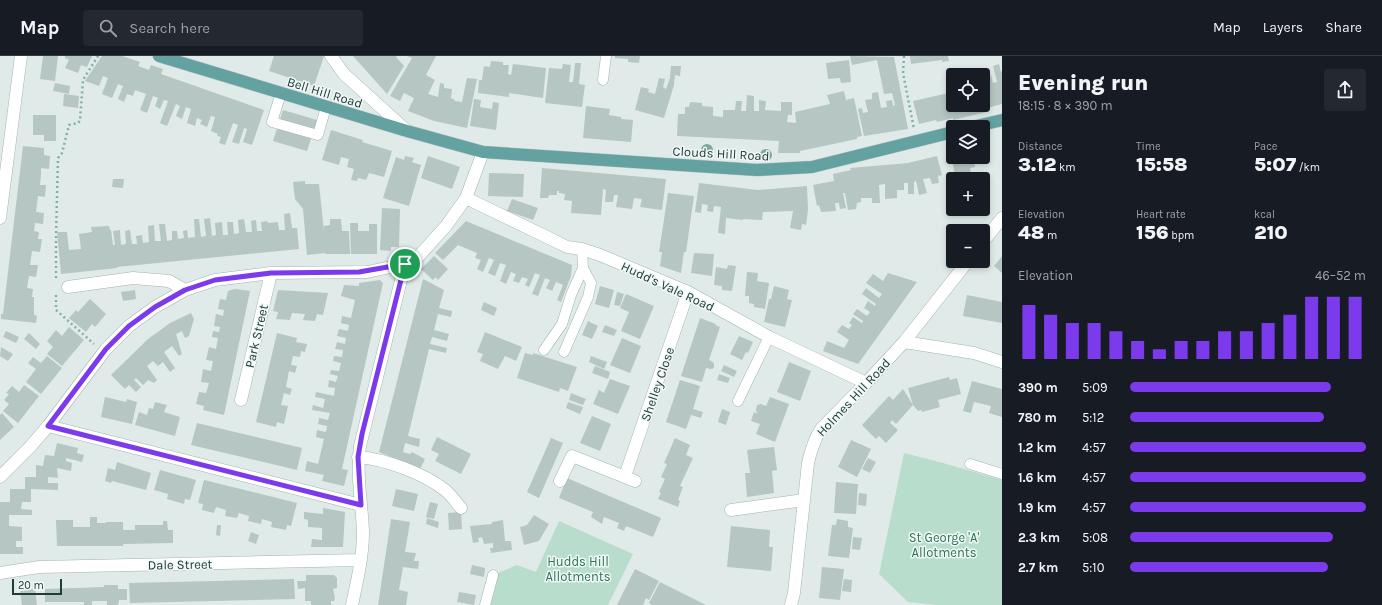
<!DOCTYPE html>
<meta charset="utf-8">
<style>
:root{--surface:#171b24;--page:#242831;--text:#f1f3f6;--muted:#9ea1a6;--line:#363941;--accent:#7c3aed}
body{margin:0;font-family:Karla,sans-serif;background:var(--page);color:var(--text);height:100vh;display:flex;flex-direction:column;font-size:15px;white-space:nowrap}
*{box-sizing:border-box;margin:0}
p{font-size:13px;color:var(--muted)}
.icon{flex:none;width:22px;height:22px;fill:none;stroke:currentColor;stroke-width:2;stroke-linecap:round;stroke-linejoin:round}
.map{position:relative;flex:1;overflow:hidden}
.side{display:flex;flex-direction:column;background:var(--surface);width:380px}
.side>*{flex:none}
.tools{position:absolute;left:946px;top:12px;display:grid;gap:8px}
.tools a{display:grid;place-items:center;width:44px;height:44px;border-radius:4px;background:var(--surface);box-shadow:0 2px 6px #0003;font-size:20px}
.scale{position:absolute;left:12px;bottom:10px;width:50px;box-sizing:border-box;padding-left:4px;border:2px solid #213b3b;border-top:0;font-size:11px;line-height:14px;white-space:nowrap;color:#213b3b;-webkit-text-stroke:3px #f0f8f6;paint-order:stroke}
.pin{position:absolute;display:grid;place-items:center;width:34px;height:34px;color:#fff;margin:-17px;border:2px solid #fff;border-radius:50%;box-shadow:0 1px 4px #0007}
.round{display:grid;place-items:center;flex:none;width:42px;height:42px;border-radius:4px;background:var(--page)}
.headline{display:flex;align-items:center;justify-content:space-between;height:68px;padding:0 16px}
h1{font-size:22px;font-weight:800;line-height:30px}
.metrics{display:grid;grid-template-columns:repeat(3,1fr);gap:6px;height:68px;padding:4px 16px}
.metrics div{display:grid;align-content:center}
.metrics b{font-size:20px;font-weight:800}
.metrics small{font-size:11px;font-weight:400}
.metrics p{font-size:11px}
.chart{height:112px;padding:8px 16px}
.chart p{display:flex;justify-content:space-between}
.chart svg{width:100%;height:72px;margin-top:4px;stroke:var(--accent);stroke-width:6}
ul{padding:0 16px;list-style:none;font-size:13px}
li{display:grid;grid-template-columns:64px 48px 1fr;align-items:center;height:30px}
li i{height:10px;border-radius:5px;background:var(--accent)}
header{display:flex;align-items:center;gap:24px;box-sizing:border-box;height:56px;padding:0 20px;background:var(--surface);border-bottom:1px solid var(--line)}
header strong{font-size:19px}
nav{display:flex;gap:22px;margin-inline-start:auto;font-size:14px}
.search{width:280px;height:36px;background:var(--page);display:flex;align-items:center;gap:10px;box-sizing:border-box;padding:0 14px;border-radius:4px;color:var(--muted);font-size:15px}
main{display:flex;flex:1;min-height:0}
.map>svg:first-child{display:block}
</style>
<header>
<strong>Map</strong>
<div class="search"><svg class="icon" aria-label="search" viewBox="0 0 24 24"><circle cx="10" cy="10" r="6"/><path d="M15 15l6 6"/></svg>Search here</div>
<nav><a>Map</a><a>Layers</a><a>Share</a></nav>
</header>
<main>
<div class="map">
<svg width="1002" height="549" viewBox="0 0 1002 549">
<rect width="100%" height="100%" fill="#e0ebe9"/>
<!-- green -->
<path fill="#b8ddcc" d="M904,397L943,407L1002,424V549H936L908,546L879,518Z
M559,465L633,498L608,549H489L498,517L517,509L536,516Z"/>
<!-- building -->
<path fill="#b5c6c3" d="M43,0H58L55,25L40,23Z
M65,0H92L87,11L81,9L78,17L65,12L69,4L65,2Z
M102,0H122L140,6L138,10L149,14L151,9L163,13L161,18L264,54L252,89L243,86L247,73L244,72L239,88L232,86L238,69L233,67L225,89L219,87L221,81L217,80L218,78L211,75L215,61L211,60L207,71L200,68L202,64L197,62L195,70L187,67L191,53L186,51L182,63L176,60L180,50L176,48L167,70L160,67L168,45L164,44L160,53L155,50L158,42L153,40L147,57L140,54L146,38L135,34L133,40L127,38L124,46L118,43L123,30L118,28L112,42L102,38L108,22L103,20L99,30L85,25Z
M274,0H324L314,30L269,15Z
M353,0H397L396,1L404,10L387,38Z
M407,0H436L426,19L435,24L428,38L438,41L440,27L444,28V32L452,33L451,42L455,44V45L462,46L467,22L477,23L467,72L434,65L408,55L414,42L404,37L400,45L390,40L412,2Z
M615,0H640L639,7L628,6V3L615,2Z
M850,0L894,1L908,73L864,80L858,53L862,52L863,57L868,56L865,44L872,43V37L878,36L881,52L887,51L886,45L892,44L893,50L895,49L892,37L884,38L877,4L852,9Z
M910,0H948L949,5L942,6V4L911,8Z
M849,4L851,26L841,27L840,22L828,23L826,7Z
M491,5L503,6V9H509L508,18L511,19L513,8L546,12L543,42L509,37V41L478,37L479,24H482L484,10L490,11Z
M575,7H581L579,28L585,29L582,51L545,47L549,12L562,13L563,8L571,9L569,26H573Z
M999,8L1001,16L1002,15V48L987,52L983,35V30L987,29L985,21L991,19L993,27L997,26L993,10Z
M671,10H681L680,20L675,19L674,29L664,62L635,54L641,31L649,33L648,36L655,38L659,22L665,23L663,31L666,33L670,22Z
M55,27L70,30L69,38L53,35Z
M844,35L846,44L854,42L862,80L857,81V83L800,95V97H778L779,85L677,80L678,58H685V51H689L690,46L702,47V50L713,51V60L723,61V54H735L736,45H742L741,55H746L747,39L754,40V55H759V44L766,45L765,54L781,55V46H792V59H788L787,66L796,67L795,56L830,48L827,39Z
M953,36V49H984L986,56L953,64V62L937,66L936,64L919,68L913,45Z
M64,38L79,40L78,52L63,50Z
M474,43L481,44L480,51L492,53L493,46L499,47L496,74L470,70Z
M586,50L610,53L609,59L621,61V63L633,64L631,86L583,82Z
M283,54L317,64L307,95L273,85Z
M33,59H56V85H44V79H33Z
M331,74L363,84L362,86L392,95L384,121L369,117L366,124L358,122L357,125L351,124L354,113L347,111L349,103L341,101L339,109L322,104Z
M23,90L44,92V99L50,100L49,113L41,112V119L40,129H46L45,141L38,140L36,156L44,157L43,168L35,167L34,175L39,176L38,183H42L40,196L32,195L30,209H38L36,221L29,220L27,232L33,233L32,241H34V259L37,260L36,267L1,263V258H3Z
M953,94V101H974L977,107H974L975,111L970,112L972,123H956L950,95Z
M405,100L414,102L412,106L421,109L409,150L383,142L396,101L404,104Z
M428,100L460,111L452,133L421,122Z
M937,100L942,119L938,120L939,127L932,128L930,122L923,123L927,137L919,139L916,125L914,126V138H908V127H904V134H897V142L885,143V128L879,129L880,147H872V142H861V146L857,147L856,153L848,154L845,137H843L846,152L840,153L839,147H835L836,155L821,156L819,149L817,150L813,129L834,125L833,118L851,114L850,112L908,107Z
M542,112L666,123L662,154L640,151L642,143L634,142L632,153L616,151L618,139H614L613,146H605L606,134L603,133L601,159L571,157L572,145L564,144L565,138L559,137V135H557V139H549L548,142H540Z
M489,117L524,118L523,141L488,140Z
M113,123H124L123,132L112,131Z
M305,125V128H319L324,175V170L330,169V163H341L342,175H349L350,198H325V197L307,199L303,153L295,143L293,126Z
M699,127L758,134L807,130L808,154L806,169L802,168L801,174L790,172L793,155L763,156L762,164L743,163V164L726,162L725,178L718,177L721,151L714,150L713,156L707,155L708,149L702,148L701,157L695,156Z
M668,137L694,140L686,196H684L681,217L660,210L662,196H659Z
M512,143L538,152L533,164L507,155Z
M382,152L400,153L399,191H391V195L380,194Z
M290,157L292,172H297L299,193L117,211V212L61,218L57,176H67L69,194L81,193L79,178L92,176L91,171L109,170L110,174H111L113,189H115L113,175L120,174L121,189L126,188L125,175L130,174L132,188H137L136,180L142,179L143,187L149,186L148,170L154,169L155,185H161L159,168H165L167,185L172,184V175H177L178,183L184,182L183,175L187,174L188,182L195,181L194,163H199L201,181L206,180L204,163L210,162L212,180L216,179L215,167L222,166L223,179H228L227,166H233L234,178L239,177L238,164L244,163L246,176H252L251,165L256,164L257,175H262L261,166L267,165L268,167L278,166L279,174H285L284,158Z
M466,165L572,209L571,220L561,246L557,244L563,229L556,226L552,235L546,232L550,224L545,222L538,240L532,238L540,219L535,217L529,231L525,229L528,223L522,221L519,227L513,225L516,218L511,216L506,228L500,225L506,209L500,207L495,220L488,217L494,204L489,202L483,216L477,213L481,204L475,202L477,197L458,189L443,204L435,197Z
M350,167H358V175H369V168H377V198H351Z
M694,197L714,198L712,220L691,217Z
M434,200L448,213L438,224L436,221L433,224L421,213Z
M1002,200V217L994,210Z
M728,209L736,210L732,235L722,234V230L714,229L716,211L727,213Z
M747,216L758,217L757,225L769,227L765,253L754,251V248L749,247V240H745Z
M888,217L917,226L858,308L823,295L827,285L844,292L849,284L837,276L842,269L849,273L852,269L849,267L853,261L862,267L863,265L853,258L857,253L867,260L870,256L864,252L868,245L875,250L876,248L862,238L866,232L879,242L882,238L866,227L873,218L883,225Z
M423,223L444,234L439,252L452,255L451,261L438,258L434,274L449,278L447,285L432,281L430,288L447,292L446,297L429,293L408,380L420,383L419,391L405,387L403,396L410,398L412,396L425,403L420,413L379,396Z
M380,224L383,227L342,413L348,414L344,430L322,425L324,419L305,415L307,405L318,408L324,383L316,381L317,374L326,376L327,370L318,368L319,362L328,364L330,357L312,354L313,349L323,352L325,343L315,341L316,336L334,340L335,332L328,331L329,324L336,326L338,320L330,318L331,314L339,315L341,307L333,305L334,300L342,301L343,294L335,293L337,286L345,288L346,282L337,280L339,273L348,275L349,269L341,267L342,260L351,262L355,244L341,240L344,229L359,230V227Z
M600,230L614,234L609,252L595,248Z
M774,230L789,234L787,243L792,244L785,271L764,266L769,243H771Z
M235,233L250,235L224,359L203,354L204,350L196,348L199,336L206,337L209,327L201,326L203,313L211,315L213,305L206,304L209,291L216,293L218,282L212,281L213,275L219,276L220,271L214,270L216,258L223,260L224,254L218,253L220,243L226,244L228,235Z
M135,234L136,243L123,245L121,236Z
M278,234L328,237L323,259L317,258L315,265L303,264L305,258L292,257L290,264L276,263L278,256L273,255Z
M617,236L624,238L620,250L614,249Z
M626,238L654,250L640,283L621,275L629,256L620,252Z
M967,239L1002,246V267L963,260Z
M90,243L106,258L95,271L92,268L86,276L69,262L76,254L78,256Z
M484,246L497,252L494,260L481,254Z
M191,257L194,263L189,280L185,282L182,275L176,278L182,298L179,300L172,290L164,296L175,312L170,316L163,306L158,310L153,305L147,310L157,324L154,327L148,324L143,329L136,322L134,324L141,331L136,336L129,329L125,333L111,319L148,283L170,267Z
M700,262L716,268L715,269L720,271L709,304L713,306L714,308V312L711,313L706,312L702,326L681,320Z
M588,265L598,270L592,283L582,279Z
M605,269L617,274L614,280L602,276Z
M69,271L84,284L62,310L47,298L53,291L47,285L56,274L62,280Z
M6,275L19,281L16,287L3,281Z
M485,276L522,291L516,305L505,300L498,313L480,305L483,298L477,296Z
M29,277L40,288L36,293L24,283Z
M277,277L297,282L296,286L307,288L305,296L301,295L300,301L293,300L291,309L297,310L295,317L289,315L286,331L292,333L290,339L284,337L281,349L288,350L284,368L277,366L276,371L256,366Z
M739,280L753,286L748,297L746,296L742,304L730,298Z
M622,282L641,290L630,317L610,309Z
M1,291L13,298L8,305L0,300Z
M525,297L533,299V297L577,311L568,335L560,332L559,336L517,322Z
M47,300L62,312L41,338L26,326L36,313L28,307L33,301L41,307Z
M591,300L607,306L604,313L589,306Z
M789,306L811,315L800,345L777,336Z
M724,309L737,315L734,321L721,315Z
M595,310L610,316L608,323L592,317Z
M719,318L730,322L728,327L717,324Z
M949,321L950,324L957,322L961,338L938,344L940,351L922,356L921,354L918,355L913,349L896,368L892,364L890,367L898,374L886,387L879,380L876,383L862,369L889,340L893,344L903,333L913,349L908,332Z
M610,323L630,330L618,358L593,348L599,334L604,337Z
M680,324L700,330L693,353L703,356L701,362L691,359L686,373L666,366Z
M972,325L1002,333V361L989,357L991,350L974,346L971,357L963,355Z
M24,329L39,340L18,367L3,355L9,348L4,344L9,338L6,337L12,330L19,336Z
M571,337L586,343L583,349L569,344Z
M105,341L126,346L127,343L137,346L132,368L101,361Z
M770,341L789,348L775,386L756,378L760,368L751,365L754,356L757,358L756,354L757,349L761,348L766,350Z
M155,346L167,349L164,356L180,361L175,380L135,369L139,356L147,359L149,352L153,353Z
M568,346L583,351L580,358L566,352Z
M722,353L730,356L726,369L718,366Z
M2,357L14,371L0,384V359Z
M592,360L611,368L600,395L580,387Z
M197,367L302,392L297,414L191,389Z
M437,381L471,398L461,418L435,405L439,398L431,394Z
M551,382L563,387L539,442L527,436Z
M675,382L690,389L686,399L693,402L680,430L683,431L678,444L680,445L678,451L658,443L661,437L659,436L665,423L661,421L667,408L664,407Z
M851,384L871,393L857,421L838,411Z
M57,387L78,392L77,397L84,399L82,406L66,402V405L72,407L71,415L57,412L58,422L48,421V427H58V434L31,433V446H22L21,453L32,454V459H9V470L22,471V485H16V491H23V498H0V446H10V433H25V421H36V409L43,410L45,399L54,400Z
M774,391L777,414L772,415L774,437L747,441L745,417H750L747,394Z
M868,402L876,406L870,417L862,413Z
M117,406L151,417L146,434L112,425L111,427L105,425L108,412L115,414Z
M160,414L196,424L190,444L185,443L184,448L167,443L168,438L154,434Z
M567,422L661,462L653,481L626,470L624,475L617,472L619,467L604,461L602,468L591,461L593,456L559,442Z
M204,424L297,447L291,470L287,469L286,474L271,471L272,466L262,463L261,468L248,465L249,460L239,457L237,462L225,460L226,454L216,451L214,457L202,454L203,448L198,447Z
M836,426L858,428L856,458L834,457Z
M396,433L418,438L414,455L392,450Z
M859,437L867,438L866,450L858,449Z
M430,446L438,448L434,463L426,461Z
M323,452L345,456L343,491H311L312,483L322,484V472L308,471V464L304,463V456L323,458Z
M461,456L462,473L449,474L448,457Z
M534,459L549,468L539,485L524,489L520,471L527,469Z
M90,461H97V467H106V466H123V474H135V469H163V465H167L168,474H173V487L123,488V490H57L56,464H73V471H90Z
M427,462L439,466L438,472L426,468Z
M391,463L410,466L405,496L416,497L414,505H419L418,513L403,511L399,534L408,536L406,549H378Z
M837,463L848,465V471L853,472L849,502L828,500L832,469H836Z
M503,464L505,485H511L512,494L491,497L490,492H493V487L484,488L482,481L478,482L479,486L473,487L470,470L492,468V466Z
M217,469H221L220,480L216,479Z
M731,470L770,474L769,491H773L771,515L727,511Z
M251,476L259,479L256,488L248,485Z
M853,481L862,482L860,494L852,493Z
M472,509L485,512L484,521L470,518Z
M822,511L844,513L840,544L819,542Z
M635,513L659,525L649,544L646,542L643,549H617Z
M306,519H334L337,522V532L333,533L335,542L334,545H331V549H311V545H305V532L298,533L297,525H306Z
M294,523L295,543L130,547L129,527Z
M844,523L852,524L851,536L842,535Z
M660,526L706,549H652L649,547Z
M104,529H118V533H127V544H119L118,549H107V545H92V549H84V546H45V533L104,531Z
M35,533L37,549H22L20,535Z
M459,536L476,539L474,549L457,546Z"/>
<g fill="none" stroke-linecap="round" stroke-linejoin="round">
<defs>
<path id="lane" d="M603,24L606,0
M281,37L272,66L318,79L326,51
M544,294L562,268L571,239L583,212
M564,296L588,241L591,227L583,212L582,193
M738,345L769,281
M970,408L1002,418
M485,549L493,519"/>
<path id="street" d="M331,0L344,18L407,75
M466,142L553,184L567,191L582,193L600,199L688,236L769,281L866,327
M0,162L21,0
M983,186L1002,162
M68,231L133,222L169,225L185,234
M904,286L974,297L1002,306
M241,344L271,217
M48,370L361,449
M358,401C385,403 423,417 445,434C451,439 456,446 461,452
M625,420L688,236
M0,421L30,391L48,370L106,293L129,270L155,251L185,234L215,224L271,217L367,216L405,208L418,201L446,170L466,142L483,96
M560,425L572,400L635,425
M731,454L804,444
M0,517L39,511L361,504
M352,549C357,525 363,501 363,476C362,447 356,419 360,390L405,208
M791,549L794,537L808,407C811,394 814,384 821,373L866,327L904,286L968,205"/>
<path id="primary" d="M159,0L407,75L483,96L757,114L812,111L953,76
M972,71L1002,64"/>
</defs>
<!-- lane casing -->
<use href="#lane" stroke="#a3b3b1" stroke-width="11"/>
<!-- street casing -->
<use href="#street" stroke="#a3b3b1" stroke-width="13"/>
<!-- primary casing -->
<use href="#primary" stroke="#c1c8c8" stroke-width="13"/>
<!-- path -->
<path stroke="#80afad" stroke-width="2.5" stroke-dasharray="2 3" stroke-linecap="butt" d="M904,0L903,17L914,73
M56,222V180L58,102L62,97L69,69L78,67L80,65L83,24L98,0
M56,239V254L94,288"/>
<!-- lane -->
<use href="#lane" stroke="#fff" stroke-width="10"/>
<!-- street -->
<use href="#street" stroke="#fff" stroke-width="12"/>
<!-- primary -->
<use href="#primary" stroke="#64a1a1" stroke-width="12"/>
</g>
<!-- trees -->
<g fill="#7ca99a">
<circle cx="707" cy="94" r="6"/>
<circle cx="766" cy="99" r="6"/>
</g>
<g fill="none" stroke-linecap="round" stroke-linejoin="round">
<defs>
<path id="route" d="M405,208L362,378L358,401L361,449L48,370L106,293L129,270L155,251L185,234L215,224L271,217L359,216Z"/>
</defs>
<!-- route casing -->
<use href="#route" stroke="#fff" stroke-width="8"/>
<!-- route -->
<use href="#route" stroke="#7c3aed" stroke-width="5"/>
</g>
<g text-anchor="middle" stroke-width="3" stroke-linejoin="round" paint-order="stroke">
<!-- street labels -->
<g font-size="13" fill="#213b3b" stroke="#f0f8f6">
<text transform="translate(325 36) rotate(17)" y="5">Bell Hill Road</text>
<text transform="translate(721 97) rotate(3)" y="5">Clouds Hill Road</text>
<text transform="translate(668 230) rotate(25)" y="5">Hudd's Vale Road</text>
<text transform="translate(256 280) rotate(-77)" y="5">Park Street</text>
<text transform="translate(657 328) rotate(-71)" y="5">Shelley Close</text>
<text transform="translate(853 341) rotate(-47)" y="5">Holmes Hill Road</text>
<text transform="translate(180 508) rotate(-1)" y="5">Dale Street</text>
</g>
<!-- park labels -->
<g font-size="13" fill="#2b735a" stroke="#f0f8f6">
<text x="944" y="486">St George 'A'<tspan x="944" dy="15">Allotments</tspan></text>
<text x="578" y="510">Hudds Hill<tspan x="578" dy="15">Allotments</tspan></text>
</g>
</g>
</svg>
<div class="tools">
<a><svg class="icon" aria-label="locate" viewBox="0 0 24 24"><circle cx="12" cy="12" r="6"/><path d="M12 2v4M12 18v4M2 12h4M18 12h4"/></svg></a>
<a><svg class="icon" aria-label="layers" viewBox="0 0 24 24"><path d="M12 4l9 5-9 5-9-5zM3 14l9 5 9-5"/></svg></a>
<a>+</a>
<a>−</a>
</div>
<div class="scale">20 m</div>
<div class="pin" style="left:405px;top:208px;background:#1e9e55"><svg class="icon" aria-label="arrive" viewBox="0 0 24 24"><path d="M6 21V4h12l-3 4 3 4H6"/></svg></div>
</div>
<section class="side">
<div class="headline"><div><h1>Evening run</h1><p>18:15 · 8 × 390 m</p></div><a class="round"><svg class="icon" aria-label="share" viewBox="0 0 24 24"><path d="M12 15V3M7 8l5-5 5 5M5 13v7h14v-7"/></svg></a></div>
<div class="metrics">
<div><p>Distance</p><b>3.12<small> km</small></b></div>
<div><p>Time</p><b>15:58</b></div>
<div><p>Pace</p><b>5:07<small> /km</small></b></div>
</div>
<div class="metrics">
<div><p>Elevation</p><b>48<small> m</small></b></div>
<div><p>Heart rate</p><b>156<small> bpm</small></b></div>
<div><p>kcal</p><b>210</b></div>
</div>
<div class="chart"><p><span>Elevation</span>46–52 m</p>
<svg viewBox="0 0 160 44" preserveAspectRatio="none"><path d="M5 44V11M15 44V17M25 44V22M35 44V22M45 44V27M55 44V33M65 44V38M75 44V33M85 44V33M95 44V27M105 44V27M115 44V22M125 44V17M135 44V6M145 44V6M155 44V6"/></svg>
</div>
<ul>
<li><b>390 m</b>5:09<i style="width:85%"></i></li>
<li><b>780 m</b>5:12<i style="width:82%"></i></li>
<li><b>1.2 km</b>4:57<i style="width:100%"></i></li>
<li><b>1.6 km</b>4:57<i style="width:100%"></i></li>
<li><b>1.9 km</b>4:57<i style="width:100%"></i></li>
<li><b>2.3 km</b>5:08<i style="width:86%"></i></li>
<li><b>2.7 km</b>5:10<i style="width:84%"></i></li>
</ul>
</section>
</main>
